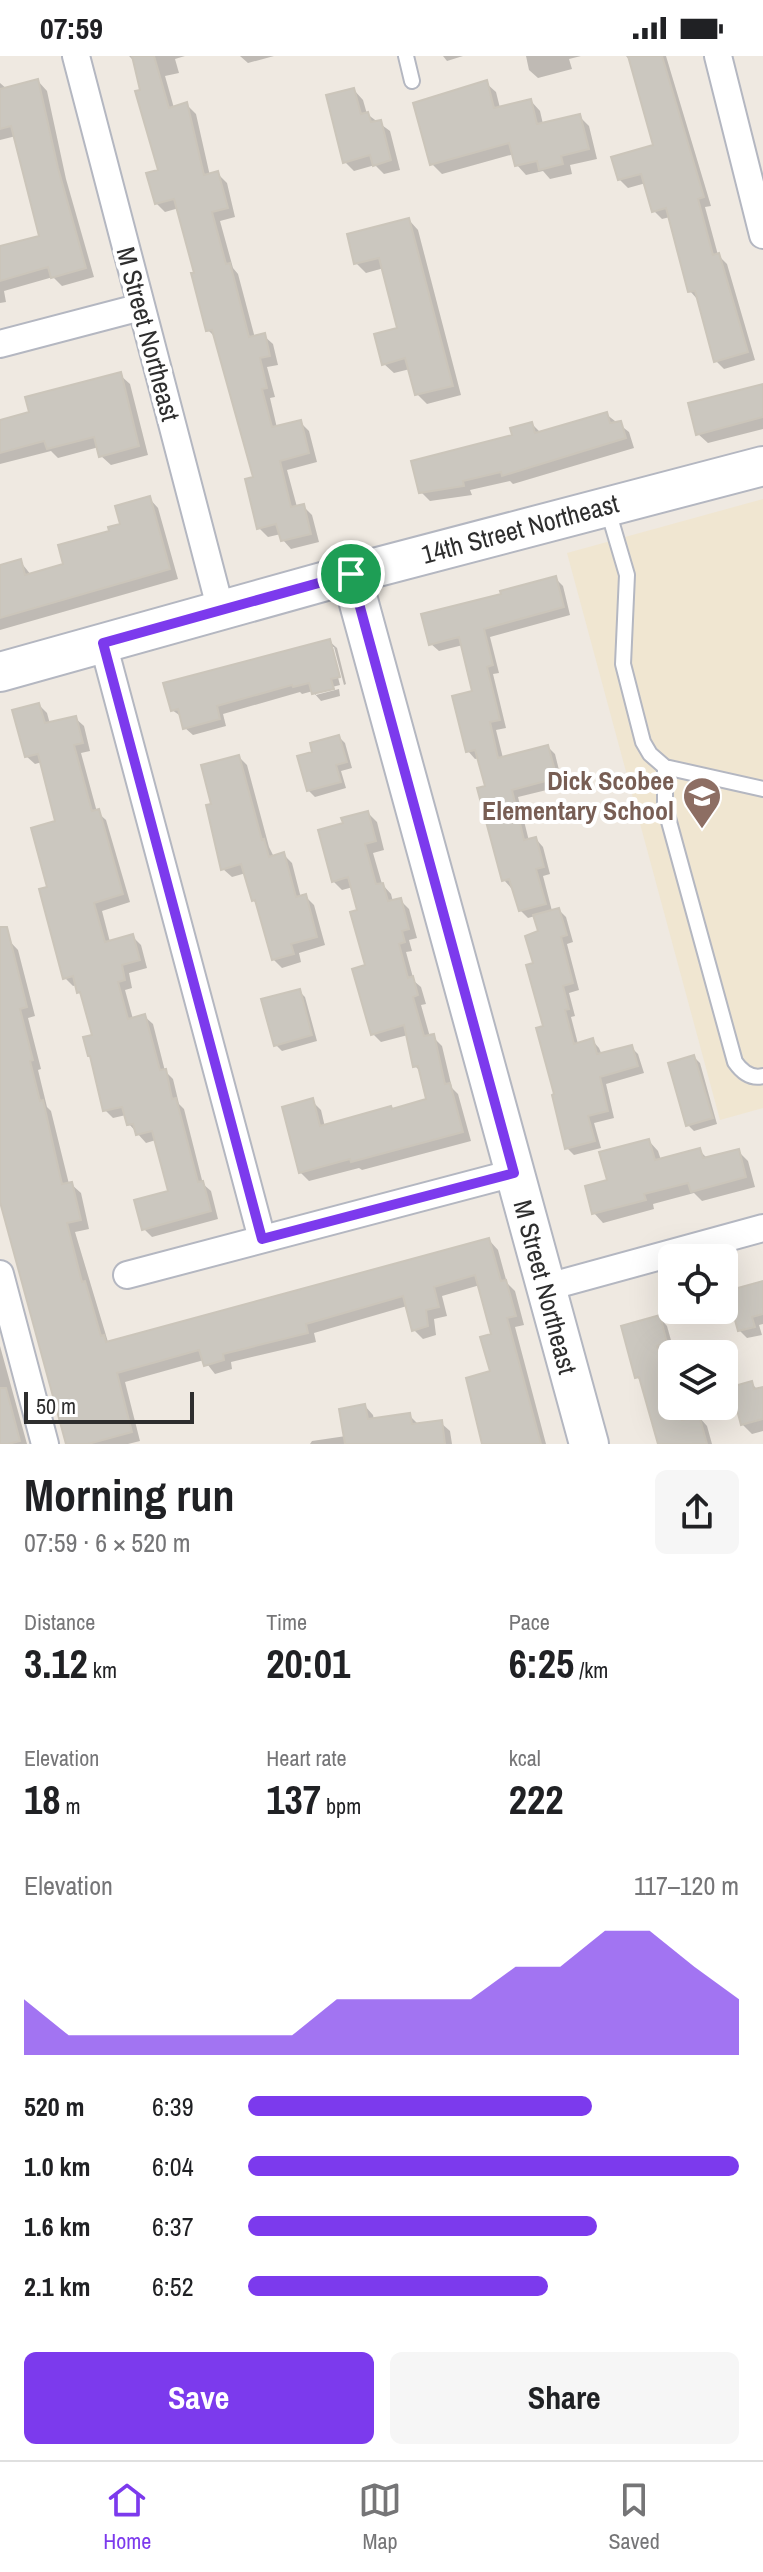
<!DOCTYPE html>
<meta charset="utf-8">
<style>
:root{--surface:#fff;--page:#f6f6f6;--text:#202124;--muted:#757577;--line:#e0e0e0;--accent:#7c3aed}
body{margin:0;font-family:"Archivo Narrow",sans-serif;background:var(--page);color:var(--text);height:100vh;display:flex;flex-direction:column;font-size:30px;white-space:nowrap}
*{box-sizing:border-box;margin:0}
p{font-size:26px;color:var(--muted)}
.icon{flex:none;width:44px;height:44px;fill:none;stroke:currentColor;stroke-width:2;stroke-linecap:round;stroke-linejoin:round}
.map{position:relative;height:1388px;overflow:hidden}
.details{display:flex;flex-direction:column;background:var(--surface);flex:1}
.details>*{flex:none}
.buttons{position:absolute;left:658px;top:1188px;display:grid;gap:16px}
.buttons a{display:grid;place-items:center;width:80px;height:80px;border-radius:12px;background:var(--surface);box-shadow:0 8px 32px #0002;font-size:40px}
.scale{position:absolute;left:24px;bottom:20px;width:170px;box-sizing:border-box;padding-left:8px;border:4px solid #2e2e2e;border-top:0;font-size:22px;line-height:28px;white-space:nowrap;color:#2e2e2e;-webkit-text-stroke:6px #fff;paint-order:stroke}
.pin{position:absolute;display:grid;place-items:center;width:68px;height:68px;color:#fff;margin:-34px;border:4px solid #fff;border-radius:50%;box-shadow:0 2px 8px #0007}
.round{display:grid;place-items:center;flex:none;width:84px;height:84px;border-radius:12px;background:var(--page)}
.overview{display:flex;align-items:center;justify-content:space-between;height:136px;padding:0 24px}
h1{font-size:44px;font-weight:700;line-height:60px}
.stats{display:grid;grid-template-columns:repeat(3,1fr);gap:12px;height:136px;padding:8px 24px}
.stats div{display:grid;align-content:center}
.stats b{font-size:40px;font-weight:700}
.stats small{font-size:22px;font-weight:400}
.stats p{font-size:22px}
.chart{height:224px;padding:16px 24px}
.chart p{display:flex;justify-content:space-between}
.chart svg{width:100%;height:144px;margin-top:8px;fill:var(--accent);opacity:.7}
.cta{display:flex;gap:16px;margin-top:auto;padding:16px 24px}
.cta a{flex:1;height:92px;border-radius:12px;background:var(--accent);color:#fff;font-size:32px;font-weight:700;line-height:92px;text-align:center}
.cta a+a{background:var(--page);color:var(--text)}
ul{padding:0 24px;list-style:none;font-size:26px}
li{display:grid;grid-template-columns:128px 96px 1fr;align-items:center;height:60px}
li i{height:20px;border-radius:10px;background:var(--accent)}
.status{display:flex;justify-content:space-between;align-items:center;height:56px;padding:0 40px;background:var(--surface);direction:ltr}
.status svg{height:22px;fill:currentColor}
.tab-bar{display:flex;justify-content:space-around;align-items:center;height:112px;border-top:2px solid var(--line);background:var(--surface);font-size:22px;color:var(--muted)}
.tab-bar a{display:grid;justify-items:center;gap:4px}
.tab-bar .current{color:var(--accent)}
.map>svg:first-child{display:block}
</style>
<div class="status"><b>07:59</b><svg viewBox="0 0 49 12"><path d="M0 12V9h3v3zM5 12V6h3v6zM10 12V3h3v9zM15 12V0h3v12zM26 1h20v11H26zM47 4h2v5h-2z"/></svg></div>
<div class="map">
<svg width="763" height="1388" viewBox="0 0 763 1388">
<rect width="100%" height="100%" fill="#efe9e1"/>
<!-- education -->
<path fill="#f0e6d1" d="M763,443V1052L720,1064L567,497Z"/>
<!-- shadow -->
<path fill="#0003" d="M129,0H185L175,3L179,17L165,20L174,52L187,49L196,58L210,120L218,118L227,127L235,161L220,165L233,212L238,218L255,282L264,280L273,288L278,309L267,311L275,341L270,342L277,372L300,366L309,375L317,406L287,414L297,451L303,450L312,459L319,486L291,493L283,484L281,478L268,481L259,472L255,423L217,283L208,274L197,218L179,152L165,156L156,147L161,115L135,6Z
M240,0H274L248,7Z
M443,0H463L447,5Z
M526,0H581L569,3L572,13L538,22L529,14Z
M626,0H666L711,150L705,151L718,199L727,208L755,304L724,313L716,305L698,244L690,235L670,161L662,163L654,155L646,127L628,132L619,123L656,90L633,8Z
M38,25L47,35L66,123L94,221L62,230L53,221L4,235L6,246L0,247V192L42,181L16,80L0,84V27L7,33Z
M486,27L496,36L500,52L531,45L540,55L543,68L579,60L589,70L597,103L570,109L572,118L550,123L543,115L526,119L517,109L514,98L442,118L432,108Z
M354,34L363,44L367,58L390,75L400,114L384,118L375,109L354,115L345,106Z
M409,164L418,174L461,339L427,348L417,338L410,313L394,317L384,308L399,274L384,212L366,217L356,207Z
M120,319L130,328L148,399L111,409L101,400L99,391L58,402L51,395L0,408V366L31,358Z
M763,330V373L708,387L698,378Z
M606,358L629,376L634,392L513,428L510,425L470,434L472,439L430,445L421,436L532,368L541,377Z
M149,442L158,452L178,523L0,574V511L20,505L31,519L66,510L122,469Z
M555,522L563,530L570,559L490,581L499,617L493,618L506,672L496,674L503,702L548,691L555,698L563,730L518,741L529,785L536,783L543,791L550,818L543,820L552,855L559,854L566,861L573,886L567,888L579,934L569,937L575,960L571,961L578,988L592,984L599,992L602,999L631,991L638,998L644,1017L606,1028L614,1062L594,1067L601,1092L574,1099L567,1092L535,909L540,877L535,860L528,862L520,854L514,831L511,832L504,824L488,732L480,702L475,703L468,695L475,636L463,589L439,595L431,588L503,540Z
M329,585L337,592L346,628L344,629L334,591H330L340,629L316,635V639L339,633L340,640L321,645L314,637L313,635L302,638L300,636L223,658L226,670L193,679L185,672L182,661L172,654Z
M39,649L47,657L50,668L75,662L84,670L90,695L81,697L97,756L106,764L130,846L102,855L110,886L132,880L141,889L147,912L129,917L132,932L125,934L133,963L144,960L153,968L165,1015L173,1023L179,1048L184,1053L203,1128L211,1135L218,1163L152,1181L144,1173L170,1136L156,1084L146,1087L129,1068L126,1059L113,1062L105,1054L94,981L84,941L77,929L73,930L65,922L49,832L58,767L42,706L35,708L26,700Z
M339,681L345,687L352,712L341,715L346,732L315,741L308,734L314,697Z
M239,701L247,709L269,791L274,801L283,798L292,807L301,842L305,840L314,849L325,889L299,897L301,906L282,912L273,903L258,849L253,844L246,817L232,821L223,813L214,749Z
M368,757L377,766L384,794L373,797L382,828L391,838L393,846L400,844L409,853L417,882L409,884L412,895L406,896L414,925L421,931L426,948L421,949L430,981H433L442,990L452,1032L458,1038L471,1085L362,1114L359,1112L309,1125L300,1116L312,1045L321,1054L325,1071L429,1045L421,1016L415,1010L408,979L381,986L372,977L359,855L353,831L342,834L333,825L345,769Z
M0,875L18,894L35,960L28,962L41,1013L38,1014L47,1051L51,1055L69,1128H71L81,1137L89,1173L75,1176L108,1286L489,1184L498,1194L507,1227L515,1235L524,1269L515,1271L546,1388H484L492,1317L493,1280L480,1229L442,1240L447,1260L434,1263L436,1279L423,1283L414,1274L407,1250L314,1277L316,1286L231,1306L232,1313L215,1318L204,1304L125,1326L140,1385L128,1388H67L0,1141Z
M299,935L305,941L317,985L282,995L276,989Z
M694,1001L700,1007L717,1068L694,1075L688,1069Z
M649,1085L658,1095L661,1104L699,1094L708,1103L738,1095L748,1105L755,1131L702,1145L694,1137L653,1148L654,1153L603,1167L594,1157L609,1125Z
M763,1227V1268L759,1269L762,1279L747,1282L739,1274Z
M659,1261L667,1270L674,1295L664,1298L672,1328V1350H682L686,1365L699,1361L707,1370L712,1388H660L642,1326L637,1321Z
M0,1290L27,1388H0Z
M752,1328L758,1334L763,1333V1375L752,1378L742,1368Z
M365,1350L373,1359L374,1364L409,1359L419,1369L441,1367L450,1375L452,1388H310L312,1385L346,1380Z"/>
<!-- building -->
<path fill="#cbc7bf" stroke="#cbc5ba" stroke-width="2" d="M132,0H154L169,52L187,46L204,119L218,115L228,152L212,156L226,208L230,207L249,281L265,277L270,300L260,302L267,332L262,333L272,371L301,364L309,397L280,405L291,451L304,448L311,478L281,485L276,468L257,473L245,423L253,421L212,274L206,275L191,217H194L174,143L155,148L146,117L158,114L135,35L140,34Z
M628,0H662L704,141L698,143L713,199L719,197L748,296L714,306L695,235L688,236L666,152L652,156L641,118L618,124L611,101L653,89Z
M38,23L58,112L86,212L51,222L48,211L0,225V190L39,180L11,70L0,73V33Z
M487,24L494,52L531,43L537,68L580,58L589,93L561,100L563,108L539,114L537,105L515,110L509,87L430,109L413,47Z
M354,32L361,58L368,56L371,66L381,64L391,104L373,110L370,99L343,107L326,39Z
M409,162L453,330L415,339L405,302L382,309L374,278L397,272L379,202L354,208L347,178Z
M121,316L139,390L99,401L94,381L47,393L44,385L0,397V364L29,356L25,341Z
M763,328V361L696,379L688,347Z
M607,356L610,367L621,365L626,382L502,420L501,416L463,425L464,430L419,437L411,405L512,379L510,372L532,366L535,377Z
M150,440L170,513L0,562V509L21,503L25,519L63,508L58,489L109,475L108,471L120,468L115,450Z
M556,520L564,551L484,573L493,609L487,611L500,664L490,666L498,702L548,689L557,722L512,734L524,784L536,781L544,811L536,813L546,848L519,855L509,823L502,825L477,732L485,730L475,694L466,696L452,640L472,635L459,581L429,589L421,558L501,538L500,535Z
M330,583L340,621L331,623L334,633L312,638L309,627L293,631L292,629L217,650L220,663L183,673L178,653L171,655L163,627Z
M39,647L45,667L76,660L83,687L74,689L92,755L99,753L123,838L94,847L105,886L133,878L140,904L122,909L125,924L118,926L128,963L145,958L160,1014L166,1013L172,1043L176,1042L198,1126L203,1125L211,1155L142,1174L134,1144L168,1135L152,1075L136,1079L133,1068L127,1069L122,1051L103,1055L90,1000H88L83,981L92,979L80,936L77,937L73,920L63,923L39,833L47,831L31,772L55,765L38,698L25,701L12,654Z
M339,679L347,706L336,709L341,726L307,735L297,700L312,696L310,687Z
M239,699L262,784L264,783L269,801L284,796L296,841L306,838L317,881L291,888L294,898L272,904L255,844L252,845L241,808L221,814L206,749L211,748L201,709Z
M368,755L376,785L365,788L376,828L383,827L388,845L401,842L409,873L402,875L405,886L399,888L408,922L413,920L418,939L413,941L424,980L434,978L445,1028L450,1027L463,1076L351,1106L350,1103L299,1117L282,1051L313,1042L320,1070L391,1050L392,1053L426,1043L418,1010L413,1011L404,969L371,979L352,913L365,909L350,856L357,854L348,821L332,826L318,774L343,767L341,762Z
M559,852L567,879L561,881L573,927L563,930L569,953L565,954L574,988L593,982L597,998L632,989L638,1010L600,1021L608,1055L588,1060L595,1085L565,1093L552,1039L554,1038L536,972L543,970L526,909L533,907L525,880L538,875L533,859Z
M0,871H7L27,951L20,953L33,1004L30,1005L40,1045L43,1044L62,1128L72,1126L81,1164L67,1167L82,1226L85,1225L101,1280L104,1279L106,1286L489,1182L501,1225L506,1224L516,1260L507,1262L541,1388H482L466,1322L490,1315L480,1281L491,1278L475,1219L434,1231L439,1251L426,1254L428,1270L412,1275L403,1240L306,1268L308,1277L223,1298L224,1304L204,1310L199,1294L117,1317L132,1376L88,1388H66L0,1146Z
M300,933L312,979L274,990L261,943Z
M694,999L713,1062L686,1070L668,1007Z
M649,1083L655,1104L700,1092L703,1102L739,1093L746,1121L691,1136L688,1127L644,1138L646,1144L592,1158L585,1130L607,1124L599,1096Z
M763,1225V1258L752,1261L755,1271L738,1275L727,1235Z
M660,1259L667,1287L657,1290L667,1326L672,1324V1350H678L682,1364L699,1359L707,1388H658L639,1321L635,1322L621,1270Z
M752,1325L754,1333L763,1331V1363L741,1369L731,1331Z
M0,1332H6L20,1385L8,1388H0Z
M365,1348L368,1363L410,1357L412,1368L442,1364L445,1388H345L339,1353Z"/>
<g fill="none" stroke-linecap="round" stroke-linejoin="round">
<defs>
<path id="lane" d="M406,0L412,25
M607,451L627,519L623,608L643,686L650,698L665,711L763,733
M665,711V751L735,1006C742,1016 751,1023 763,1020"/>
<path id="street" d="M76,0L221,555
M718,0L763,179
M0,288L141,251
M103,587L262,1183
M0,1218L45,1388
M127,1219L514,1117
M544,1232L763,1172"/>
<path id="secondary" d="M351,518L589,1388
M0,616L351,518L763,410"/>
</defs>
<!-- lane casing -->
<use href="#lane" stroke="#b4b7c1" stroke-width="18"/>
<!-- street casing -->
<use href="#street" stroke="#b4b7c1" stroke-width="30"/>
<!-- secondary casing -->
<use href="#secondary" stroke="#b4b7c1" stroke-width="42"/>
<!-- lane -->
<use href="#lane" stroke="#fff" stroke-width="14"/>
<!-- street -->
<use href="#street" stroke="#fff" stroke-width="26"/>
<!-- secondary -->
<use href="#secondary" stroke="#fff" stroke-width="38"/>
</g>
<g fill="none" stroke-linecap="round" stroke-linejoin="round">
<defs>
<path id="route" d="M351,518L514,1117L262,1183L103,587Z"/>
</defs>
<!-- route casing -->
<use href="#route" stroke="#fff" stroke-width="16"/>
<!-- route -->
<use href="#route" stroke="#7c3aed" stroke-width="10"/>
</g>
<!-- icons -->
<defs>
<symbol id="school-pin" viewBox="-11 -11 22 30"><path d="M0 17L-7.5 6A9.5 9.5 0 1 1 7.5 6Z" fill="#8d6e63" stroke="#fff"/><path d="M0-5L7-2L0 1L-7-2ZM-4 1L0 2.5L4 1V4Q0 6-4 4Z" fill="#fff"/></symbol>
</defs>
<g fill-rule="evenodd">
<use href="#school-pin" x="680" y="718" width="44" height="60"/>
</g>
<g text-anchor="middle" stroke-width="8" stroke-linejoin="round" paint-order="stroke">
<!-- street labels -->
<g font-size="26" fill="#2e2e2e" stroke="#fff">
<text transform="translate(148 278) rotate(75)" y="9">M Street Northeast</text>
<text transform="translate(520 473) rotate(-15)" y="9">14th Street Northeast</text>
<text transform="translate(545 1231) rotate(75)" y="9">M Street Northeast</text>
</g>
<!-- education labels -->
<g font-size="26" font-weight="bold" fill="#785e54" stroke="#fff" text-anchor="end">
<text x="674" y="734">Dick Scobee<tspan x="674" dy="30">Elementary School</tspan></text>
</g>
</g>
</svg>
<div class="buttons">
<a><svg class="icon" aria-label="locate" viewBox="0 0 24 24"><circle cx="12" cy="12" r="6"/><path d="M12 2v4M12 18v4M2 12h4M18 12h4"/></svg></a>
<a><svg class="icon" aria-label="layers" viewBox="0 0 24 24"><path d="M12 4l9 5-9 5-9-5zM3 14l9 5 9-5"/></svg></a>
</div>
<div class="scale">50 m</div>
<div class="pin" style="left:351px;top:518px;background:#1e9e55"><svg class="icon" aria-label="arrive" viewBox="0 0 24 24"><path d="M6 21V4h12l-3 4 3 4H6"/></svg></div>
</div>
<section class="details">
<div class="overview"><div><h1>Morning run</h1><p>07:59 · 6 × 520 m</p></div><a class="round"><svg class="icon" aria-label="share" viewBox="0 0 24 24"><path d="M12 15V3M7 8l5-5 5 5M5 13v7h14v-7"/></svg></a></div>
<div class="stats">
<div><p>Distance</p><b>3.12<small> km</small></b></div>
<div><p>Time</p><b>20:01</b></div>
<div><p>Pace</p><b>6:25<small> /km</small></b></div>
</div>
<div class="stats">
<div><p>Elevation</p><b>18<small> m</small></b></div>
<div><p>Heart rate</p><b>137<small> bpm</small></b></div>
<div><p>kcal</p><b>222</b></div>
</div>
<div class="chart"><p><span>Elevation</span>117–120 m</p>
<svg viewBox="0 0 160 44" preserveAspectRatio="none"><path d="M0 44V27L10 38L20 38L30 38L40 38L50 38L60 38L70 27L80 27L90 27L100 27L110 17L120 17L130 6L140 6L150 17L160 27V44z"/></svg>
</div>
<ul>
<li><b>520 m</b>6:39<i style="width:70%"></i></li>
<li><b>1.0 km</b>6:04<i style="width:100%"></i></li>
<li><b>1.6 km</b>6:37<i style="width:71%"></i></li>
<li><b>2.1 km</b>6:52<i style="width:61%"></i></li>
</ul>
<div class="cta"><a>Save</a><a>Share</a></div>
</section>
<nav class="tab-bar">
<a class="current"><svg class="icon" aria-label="home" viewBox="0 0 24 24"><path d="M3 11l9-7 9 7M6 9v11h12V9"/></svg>Home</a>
<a><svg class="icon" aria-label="map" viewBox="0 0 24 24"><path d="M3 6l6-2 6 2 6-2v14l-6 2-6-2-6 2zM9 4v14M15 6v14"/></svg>Map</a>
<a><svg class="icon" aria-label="saved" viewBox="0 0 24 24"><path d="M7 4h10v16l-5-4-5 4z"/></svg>Saved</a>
</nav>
